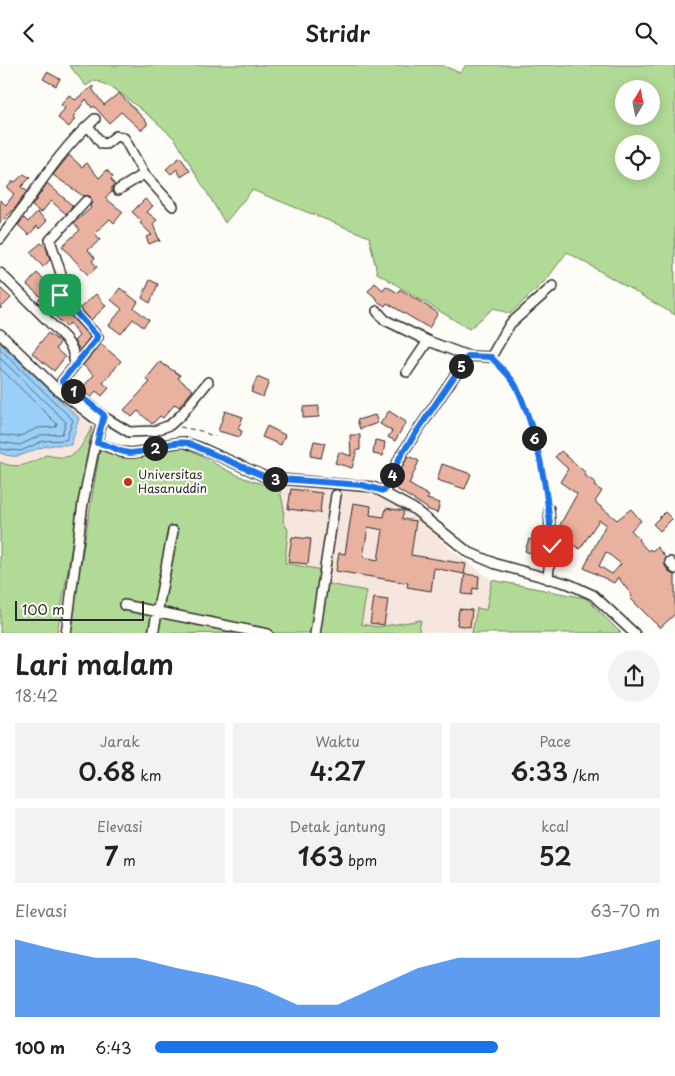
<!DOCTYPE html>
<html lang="id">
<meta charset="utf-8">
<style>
:root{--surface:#fff;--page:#f2f2f2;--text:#222;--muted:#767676;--accent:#1a73e8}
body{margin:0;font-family:"Playpen Sans",sans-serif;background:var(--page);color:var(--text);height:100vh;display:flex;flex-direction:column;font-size:19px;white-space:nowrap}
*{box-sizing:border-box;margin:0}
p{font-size:16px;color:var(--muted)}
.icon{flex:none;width:28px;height:28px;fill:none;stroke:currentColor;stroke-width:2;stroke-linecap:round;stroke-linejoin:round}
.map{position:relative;height:568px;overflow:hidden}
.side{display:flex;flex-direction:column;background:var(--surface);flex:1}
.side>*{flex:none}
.needle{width:32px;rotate:10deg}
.tools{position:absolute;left:615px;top:15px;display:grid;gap:10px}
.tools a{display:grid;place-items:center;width:45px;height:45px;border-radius:50%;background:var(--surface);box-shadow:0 2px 12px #0003;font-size:25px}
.scale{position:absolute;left:15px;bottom:12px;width:129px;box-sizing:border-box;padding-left:5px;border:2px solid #2b2b2b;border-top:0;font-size:14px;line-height:18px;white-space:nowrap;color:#2b2b2b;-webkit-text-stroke:4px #fdfcf7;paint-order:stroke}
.pin{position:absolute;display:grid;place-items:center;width:42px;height:42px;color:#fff;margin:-21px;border-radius:10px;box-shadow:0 2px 8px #0006}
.km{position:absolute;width:25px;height:25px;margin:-12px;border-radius:50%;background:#222;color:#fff;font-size:14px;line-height:25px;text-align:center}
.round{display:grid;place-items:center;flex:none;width:52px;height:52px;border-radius:26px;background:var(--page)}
.headline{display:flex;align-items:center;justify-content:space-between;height:85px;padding:0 15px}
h1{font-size:28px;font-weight:600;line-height:38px}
.stats{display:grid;grid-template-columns:repeat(3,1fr);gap:8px;height:85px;padding:5px 15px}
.stats div{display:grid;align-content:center;border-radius:0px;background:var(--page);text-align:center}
.stats b{font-size:25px;font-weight:600}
.stats small{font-size:14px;font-weight:400}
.stats p{font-size:14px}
.chart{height:140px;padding:10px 15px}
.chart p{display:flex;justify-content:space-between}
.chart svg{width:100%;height:90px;margin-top:5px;fill:var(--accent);opacity:.7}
ul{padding:0 15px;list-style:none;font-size:16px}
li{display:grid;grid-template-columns:80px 60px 1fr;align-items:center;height:38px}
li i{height:12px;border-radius:6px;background:var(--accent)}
header{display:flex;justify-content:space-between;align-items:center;height:65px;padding:0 15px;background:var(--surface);font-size:22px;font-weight:600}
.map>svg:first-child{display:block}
</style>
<header><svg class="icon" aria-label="back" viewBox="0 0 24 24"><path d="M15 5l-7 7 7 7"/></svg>Stridr<svg class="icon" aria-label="search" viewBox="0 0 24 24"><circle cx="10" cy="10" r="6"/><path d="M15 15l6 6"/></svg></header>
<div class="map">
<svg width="675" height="569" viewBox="0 0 675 569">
<rect width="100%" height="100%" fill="#fdfcf7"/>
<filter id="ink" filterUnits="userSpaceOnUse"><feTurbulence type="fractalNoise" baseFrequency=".02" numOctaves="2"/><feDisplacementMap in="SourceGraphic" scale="10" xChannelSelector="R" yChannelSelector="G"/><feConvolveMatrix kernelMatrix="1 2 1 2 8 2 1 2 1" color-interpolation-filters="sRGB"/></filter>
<g filter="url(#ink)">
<!-- built -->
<path fill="#f7e6dd" d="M0,263L29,294L61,322L99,351L94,360L90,383L100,384L120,393L136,394L180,382L186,383L225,404L264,420L346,424L369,428L393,437L421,455L451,485L492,515L586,533L621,568H0Z"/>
<!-- green -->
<path fill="#b1da96" stroke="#6e8260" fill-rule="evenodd" d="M69,0H442L460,8L466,0H675V250L567,187L547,214L510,249L494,243L469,264L377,208L369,172L252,125L225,158L175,74L152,53L115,24L95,15L86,21ZM624,24H651V51H624ZM624,79H651V106H624Z
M92,362L57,568H0V397C17,405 30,399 46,390C77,397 78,387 92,362Z
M180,382C192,384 202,391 212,397C233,409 255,420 279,421L284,444L283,456L288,465L285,498L322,505L311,568L69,569L100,384C137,400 144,391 180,382Z
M492,515L586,533L621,568H472L477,543L486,545Z
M328,519L367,526L361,559L378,562L421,555L419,566L415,568L319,569Z"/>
<!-- water -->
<path fill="#9ad0f8" stroke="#6e8ea6" d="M0,278L79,353L71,380C63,380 51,379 43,382C25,387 20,396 0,388Z"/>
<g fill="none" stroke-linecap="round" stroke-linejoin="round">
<!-- shore -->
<path stroke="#576d7d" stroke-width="1" d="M0,284L73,355L66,375L43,376L21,386L0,384
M0,293L66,357L62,369L41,370L20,380L0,377
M0,303L57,359L55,362L38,363L18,372L0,370"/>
</g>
<!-- building -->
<path fill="#e9b19f" stroke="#2b2b2b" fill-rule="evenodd" d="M47,7L60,14L56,21L43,14Z
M93,21V25L104,40L119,28L147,57V60L141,65L121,47L109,58L94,41L92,43L86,34L73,52L75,54L69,62L58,53L65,43L61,40L69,30L75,35Z
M69,90L82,102L87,98L99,113L107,105L113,112L111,114L115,120L112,122V127L105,133L123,147L114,158L110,154L95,168L100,175L88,185L95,193L92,196L97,202L88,210L62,181L80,165L74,158L91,143L90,141L92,137L90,131H83L53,110Z
M180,92L190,106L181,112L177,104L171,109L166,104Z
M24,109L30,113L21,122L27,126L16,142L0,158V135L6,140L14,129L7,123L13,116L15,117Z
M47,118L73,141L66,149L51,136L41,148L32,141Z
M145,134L153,141L147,147L157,155L153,159L160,177L159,175L149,179L146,172L152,170L140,158L142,156L132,147Z
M37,147L47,156L39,164L37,161L29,170L18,160L24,153L28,157Z
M41,178L46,182L50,195L43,202L30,187Z
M37,208L50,220L56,215L58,220L54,228L55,234L90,272L80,285L74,276L79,271L70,258L66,262L54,250L53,251L47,246L37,236L41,232L27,220Z
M150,215L158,219L150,238L142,233Z
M375,218L383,225L386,221L398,228L400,224L438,248L429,263L387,238L385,241L377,236L378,235L368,226Z
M0,223L11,233L0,244Z
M120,223L138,237L134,243L149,255L143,262L133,254L121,269L109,260L122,244L111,235Z
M96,229L106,241L91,255L80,243Z
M48,268L60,277L56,284L65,292L54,306L32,288Z
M101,279L121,296L103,318L109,323L102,331L96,326L91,333L81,324L94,310L83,300Z
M160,297L180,310L178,313L193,325L179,342L175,339L163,353L160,351L152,359L138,346L132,352L124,345L150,317L146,314Z
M257,312L269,317L263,332L251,327Z
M319,341V352L303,353V342Z
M225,346L243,352L238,364L242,366L240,372L218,366Z
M389,346L406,357L395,376L388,372L392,366L380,359Z
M375,350L378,358L360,364L357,355Z
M267,361L285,370L281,380L262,372Z
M350,370H360V385H357L352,403L335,398L339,387L351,391Z
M375,375L385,377L383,391L373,389Z
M314,376L325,378L321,393L310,391Z
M561,386L586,408L584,410L596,418L594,421L602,426L595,437L617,455L631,444L641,456L631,465L639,474L638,475L648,486L650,484L652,486L657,482L666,493L665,501L670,508L675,510V549L660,563L630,533L632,531L618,512L614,518L584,503L606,459L599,455L580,484L557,471L556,467L577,429L560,417L568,404L555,392ZM606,487L621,499L612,509L599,501Z
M408,391L419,396L409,419L429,431L427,434L440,438L437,448L427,444V443L393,422Z
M442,399L471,409L465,424L437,415Z
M291,424L322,428L320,448L288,444Z
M353,438L371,441L370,450L384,452L386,443L404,446L402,454L416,456L411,490L466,499L464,509L434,503L431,526L407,522L408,518L336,506L339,488L345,489ZM368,462L383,465L378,495L363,492Z
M665,447L672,454L660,466L653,459Z
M292,472L311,474L308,499L288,497Z
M529,474L545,479L542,492L525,486Z
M465,509L479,511L478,524L473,523L472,530L462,529Z
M374,533L388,535L384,560L370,558Z
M459,544L472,545L470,562L457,560Z"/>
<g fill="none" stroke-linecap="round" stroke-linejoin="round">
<defs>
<path id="minor" d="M88,61L102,79H106L116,71L124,73L144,109L118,125
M144,109L173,141
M0,174C33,132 54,90 95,54
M0,208L65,273L72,284L75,299
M377,246L385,255L428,276L468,291L491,292L510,259L553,221
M0,269L58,325L101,358
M407,307L428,276
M104,352L129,367L154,366L170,360L181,350L208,317
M97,378L121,387L131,388L145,386L162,380L183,377L199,382L268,413L373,422L414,444L468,487L496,499L569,519L593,530L635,569
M384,426L401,390L468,291
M670,497L675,504
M548,514L551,481L549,444
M124,540L268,569
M66,569L83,438L94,384L104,352L62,316L98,272L60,230L65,221L50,175L86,136
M153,569L173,466
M315,569L336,430"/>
</defs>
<!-- minor casing -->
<use href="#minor" stroke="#2b2b2b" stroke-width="12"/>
<!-- path -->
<path stroke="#2b2b2b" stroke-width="1" stroke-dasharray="5 4" stroke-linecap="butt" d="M496,298L515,320L535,378L547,435
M180,362L201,366L215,372"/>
<!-- minor -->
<use href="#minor" stroke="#fdfcf7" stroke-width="9"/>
</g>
</g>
<g fill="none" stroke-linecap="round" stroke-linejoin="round" filter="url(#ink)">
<defs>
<path id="route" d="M60,230L98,272L62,316L104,350L97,378C108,378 118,388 130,388C151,388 167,375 188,378L268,413L362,420L384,426L401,390L468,291L491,292C499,301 511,311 516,321C538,367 548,430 552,481"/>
</defs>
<!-- route casing -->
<use href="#route" stroke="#fff" stroke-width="10"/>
<!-- route -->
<use href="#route" stroke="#1a73e8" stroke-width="6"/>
</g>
<!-- markers -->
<circle fill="#c8321e" stroke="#fdfcf7" stroke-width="2" cx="128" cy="417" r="5"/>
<g text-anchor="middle" stroke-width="4" stroke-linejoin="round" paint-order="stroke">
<!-- poi labels -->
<g font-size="12" fill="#2b2b2b" stroke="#fdfcf7" text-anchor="start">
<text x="138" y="414">Universitas<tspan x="138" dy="14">Hasanuddin</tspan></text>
</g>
</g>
</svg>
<div class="tools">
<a><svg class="needle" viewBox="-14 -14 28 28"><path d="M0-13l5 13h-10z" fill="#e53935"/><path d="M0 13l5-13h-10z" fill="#767676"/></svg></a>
<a><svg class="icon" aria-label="locate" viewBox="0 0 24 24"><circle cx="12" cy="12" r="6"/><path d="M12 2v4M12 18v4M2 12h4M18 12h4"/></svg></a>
</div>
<div class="scale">100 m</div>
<div class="pin" style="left:60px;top:230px;background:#1e9e55"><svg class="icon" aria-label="arrive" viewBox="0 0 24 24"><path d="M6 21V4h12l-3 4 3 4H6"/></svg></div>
<div class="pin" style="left:552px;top:481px;background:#d93025"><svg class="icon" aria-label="check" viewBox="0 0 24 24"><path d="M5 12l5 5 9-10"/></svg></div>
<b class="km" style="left:73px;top:326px">1</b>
<b class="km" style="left:155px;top:383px">2</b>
<b class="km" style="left:275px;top:414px">3</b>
<b class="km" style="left:392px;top:410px">4</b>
<b class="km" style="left:461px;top:301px">5</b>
<b class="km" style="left:534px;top:373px">6</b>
</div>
<section class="side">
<div class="headline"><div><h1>Lari malam</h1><p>18:42</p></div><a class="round"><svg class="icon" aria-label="share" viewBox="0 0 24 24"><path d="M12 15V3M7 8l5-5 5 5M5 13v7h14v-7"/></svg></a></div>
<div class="stats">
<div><p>Jarak</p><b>0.68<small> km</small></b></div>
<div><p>Waktu</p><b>4:27</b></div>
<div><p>Pace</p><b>6:33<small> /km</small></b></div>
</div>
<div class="stats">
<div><p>Elevasi</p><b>7<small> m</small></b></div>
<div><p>Detak jantung</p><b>163<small> bpm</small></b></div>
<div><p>kcal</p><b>52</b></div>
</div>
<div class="chart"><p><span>Elevasi</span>63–70 m</p>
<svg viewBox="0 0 160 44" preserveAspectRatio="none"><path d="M0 44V6L10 11L20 15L30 15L40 20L50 24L60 29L70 38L80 38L90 29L100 20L110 15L120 15L130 15L140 15L150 11L160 6V44z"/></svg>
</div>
<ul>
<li><b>100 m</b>6:43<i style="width:68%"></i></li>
</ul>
</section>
